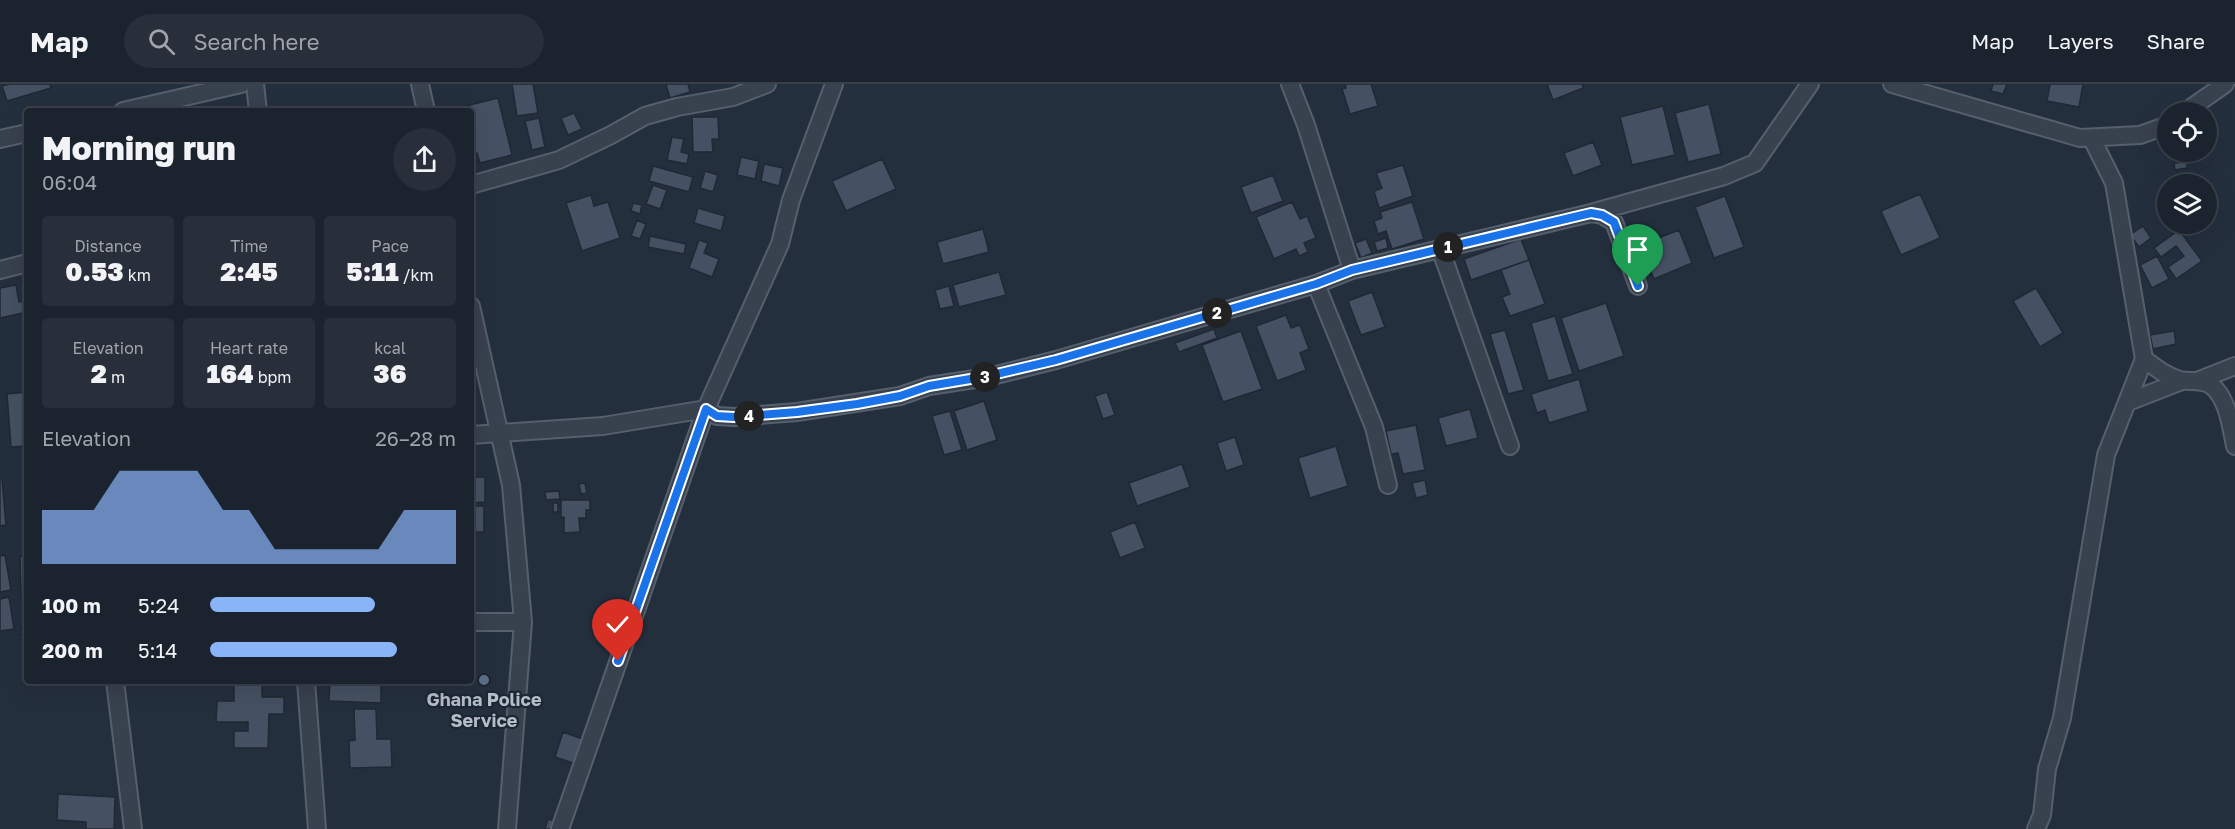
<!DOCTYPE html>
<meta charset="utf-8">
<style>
:root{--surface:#1b232e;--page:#282f3a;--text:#f1f3f6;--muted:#a0a4aa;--line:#39404a;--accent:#8ab4f8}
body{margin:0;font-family:"Golos Text",sans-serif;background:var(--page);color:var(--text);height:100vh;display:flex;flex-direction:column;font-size:22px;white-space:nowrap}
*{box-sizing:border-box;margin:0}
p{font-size:20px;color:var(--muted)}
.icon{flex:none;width:33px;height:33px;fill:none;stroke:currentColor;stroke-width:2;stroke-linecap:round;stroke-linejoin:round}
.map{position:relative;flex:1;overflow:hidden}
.side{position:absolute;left:24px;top:24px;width:450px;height:576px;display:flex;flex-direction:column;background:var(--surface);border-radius:6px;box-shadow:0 6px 24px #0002,0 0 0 2px var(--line)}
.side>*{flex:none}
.buttons{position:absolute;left:2157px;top:18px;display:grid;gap:12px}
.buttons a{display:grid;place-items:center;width:60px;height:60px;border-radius:50%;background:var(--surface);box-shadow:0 6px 24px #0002,0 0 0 2px var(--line);font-size:30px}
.pin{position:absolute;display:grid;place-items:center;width:51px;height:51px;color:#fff;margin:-62px -26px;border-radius:50% 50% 50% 0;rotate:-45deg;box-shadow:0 0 6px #0007}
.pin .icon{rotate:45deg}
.km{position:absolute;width:30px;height:30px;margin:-15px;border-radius:50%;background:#222;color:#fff;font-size:16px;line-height:30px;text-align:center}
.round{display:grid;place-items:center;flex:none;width:63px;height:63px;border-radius:32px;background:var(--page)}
.overview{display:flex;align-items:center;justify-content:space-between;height:102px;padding:0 18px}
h1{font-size:33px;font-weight:800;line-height:45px}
.stats{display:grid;grid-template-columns:repeat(3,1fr);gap:9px;height:102px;padding:6px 18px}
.stats div{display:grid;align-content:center;border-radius:6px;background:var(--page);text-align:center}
.stats b{font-size:26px;font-weight:800}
.stats small{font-size:16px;font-weight:400}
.stats p{font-size:16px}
.chart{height:168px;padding:12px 18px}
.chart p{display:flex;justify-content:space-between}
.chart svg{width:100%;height:108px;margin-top:6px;fill:var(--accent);opacity:.7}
ul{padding:0 18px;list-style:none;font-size:20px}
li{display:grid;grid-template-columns:96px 72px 1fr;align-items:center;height:45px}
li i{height:15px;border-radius:8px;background:var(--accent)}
header{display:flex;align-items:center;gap:36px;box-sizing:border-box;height:84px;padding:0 30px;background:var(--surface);border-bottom:2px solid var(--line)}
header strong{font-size:28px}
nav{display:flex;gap:33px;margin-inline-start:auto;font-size:21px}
.search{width:420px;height:54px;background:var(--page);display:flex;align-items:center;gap:15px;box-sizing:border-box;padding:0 21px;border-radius:33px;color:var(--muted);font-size:22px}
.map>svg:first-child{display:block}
</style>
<header>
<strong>Map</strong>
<div class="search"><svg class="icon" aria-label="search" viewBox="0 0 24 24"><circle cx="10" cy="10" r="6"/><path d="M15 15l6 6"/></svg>Search here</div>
<nav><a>Map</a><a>Layers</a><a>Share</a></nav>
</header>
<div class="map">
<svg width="2235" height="745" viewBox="0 0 2235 745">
<rect width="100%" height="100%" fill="#242f3e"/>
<!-- building -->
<path fill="#455162" stroke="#1f2835" stroke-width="1.5" d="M10,0H50L51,4L7,17L2,2Z
M512,0H533L538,29L517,32Z
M666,0H688L690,8L670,14Z
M1345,0H1371L1378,22L1350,30L1342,5L1346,4Z
M1547,0H1582L1583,4L1553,16Z
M1993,0H2007L2003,10L1991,7Z
M2050,0H2083L2079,23L2047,17Z
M498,14L512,71L480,79L477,69L471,70L473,51L471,27H467L466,22Z
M1709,20L1721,70L1688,78L1675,29Z
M1663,22L1675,71L1632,81L1620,33Z
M574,29L582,45L568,51L561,34Z
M692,33H718L719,55H712L713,68H693Z
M539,34L545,63L532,66L525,37Z
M672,53L684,55L681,68L689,70L687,80L667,76Z
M1593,58L1602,81L1573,92L1564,69Z
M741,73L759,77L755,95L737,91Z
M882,75L896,105L846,127L832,97Z
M2187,78V84L2175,86L2174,79Z
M764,80L783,84L779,102L761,97Z
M1403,81L1413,112L1379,124L1374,107L1382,104L1376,89Z
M653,82L693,93L689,108L649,97Z
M705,87L718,91L713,108L700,104Z
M1273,91L1283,117L1251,129L1241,103Z
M653,101L667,106L660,125L646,120Z
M1920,110L1940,154L1901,171L1881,127Z
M591,111L594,122L608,118L620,154L582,167L566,119Z
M1725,112L1744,163L1714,174L1695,123Z
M1292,118L1300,135L1307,132L1316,154L1304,159L1308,168L1299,172L1296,165L1274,175L1256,133Z
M1412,118L1424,155L1392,165L1386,147L1378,150L1374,137L1382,134L1380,128Z
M633,119L642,121L640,130L631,127Z
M698,124L725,132L721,147L694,139Z
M637,136L646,140L640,155L631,152Z
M2143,142L2151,154L2139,163L2130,151Z
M983,145L989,168L943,180L937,158Z
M1679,146L1692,179L1654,195L1640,161Z
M2179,146L2202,177L2176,195L2168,183L2184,172L2176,162L2161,173L2154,164Z
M650,152L686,160L684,170L648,163Z
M1386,154L1388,164L1377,167L1374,158Z
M1366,155L1372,169L1361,174L1355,159Z
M1521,155L1529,176L1471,196L1464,175Z
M699,156L708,159L704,169L719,175L712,193L689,184Z
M2157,172L2169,195L2152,204L2140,181Z
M1529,176L1545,220L1510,232L1502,213L1510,210L1501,186Z
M999,188L1006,211L959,223L953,201Z
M16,201L19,218L26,217L27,228L0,234V204Z
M949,202L954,222L940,225L935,206Z
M2036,204L2063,249L2040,263L2013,217Z
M1372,208L1385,243L1361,251L1348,217Z
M1606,219L1624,272L1579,287L1561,234Z
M1286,231L1291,244L1300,241L1309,265L1300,269L1306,286L1277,297L1256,242Z
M1555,232L1573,290L1548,297L1531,239Z
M1214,245L1217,254L1179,268L1175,259Z
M1505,246L1524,306L1508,310L1490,250Z
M1241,247L1262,305L1223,318L1202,261Z
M2174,247L2176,260L2153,265L2150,251Z
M1579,295L1588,327L1549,339L1545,326L1537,329L1531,310Z
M27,308V362L11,363L7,310Z
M1107,308L1115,331L1103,335L1095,312Z
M984,317L997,356L967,366L954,327Z
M1470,325L1478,354L1446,362L1438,334Z
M950,327L962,366L944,371L932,332Z
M1416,341L1425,386L1403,390L1398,369L1391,370L1386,347Z
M1235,353L1244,381L1226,387L1217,359Z
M1336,362L1348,402L1310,414L1298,374Z
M1182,380L1190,403L1137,422L1129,399Z
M471,393H485V418L471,419Z
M0,394H2L6,441L0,442Z
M1425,396L1428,411L1416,414L1412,399Z
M585,399L587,409L581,410L579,400Z
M559,407L560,415L546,416L545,408Z
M561,416H590V426H586V434H579L580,448L564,449V433L561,434Z
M553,419H558V428H553Z
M471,422H484V448H471Z
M1135,438L1145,464L1120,474L1110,448Z
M5,471L11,506L0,508V472Z
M20,472H27V514H21Z
M9,513L14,545L0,547V515Z
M25,535L27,536V552L20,549Z
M234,597H262V613H284V630H269L268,664H234V647H248V638H216L217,617H234Z
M330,597H373V600L381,601V619L329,617Z
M354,625H376L377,655H391L392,683L350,684L349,657L355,656Z
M563,648L588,657L579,681L555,673Z
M58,710L115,713L114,745H86V738L57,736Z
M548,735L558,738L555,745H545Z"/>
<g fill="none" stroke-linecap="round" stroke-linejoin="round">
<defs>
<path id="minor" d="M255,0L258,27
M420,0L426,27
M1290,0L1306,41L1352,186
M1892,0L2080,54L2140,51L2168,41
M123,27L241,0
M2185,28L2225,0
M0,55L27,49
M471,101L559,76L611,51L645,32L677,23L733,13L767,0
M1591,129L1602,131L1614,138L1638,202
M1440,164L1510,362
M0,186L27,179
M1316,200L1374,343L1388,401
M471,222L511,401L523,538L507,745
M2144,275C2156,284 2166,292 2180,296C2190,298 2204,295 2212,302C2228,315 2231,343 2235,362
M2197,297L2235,282
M2128,318L2182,297
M471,351L603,342L706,325L717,332L734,333L797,328L900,312L929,302L988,293L1056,276L1316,200L1352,186L1591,129L1724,92L1755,79L1810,0
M471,538H523
M115,597L133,745
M306,597L317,745
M560,745L706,325L780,160L791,116L834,0
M2036,745L2042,731L2047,685L2062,634L2106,371L2144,275L2114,99L2092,55"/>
</defs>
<!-- minor casing -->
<use href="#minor" stroke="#565f6c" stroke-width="20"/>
<!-- minor -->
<use href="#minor" stroke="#38414e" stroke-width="16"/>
</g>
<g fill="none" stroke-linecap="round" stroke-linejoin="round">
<defs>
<path id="route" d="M618,577L706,325L717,332L734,333L797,328L857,320L900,312L929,302L988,292L1056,276L1316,200L1352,186L1591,129L1602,131L1614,138L1638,202"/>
</defs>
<!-- route casing -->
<use href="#route" stroke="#fff" stroke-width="12"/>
<!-- route -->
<use href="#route" stroke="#1a73e8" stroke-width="8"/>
</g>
<!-- markers -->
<circle fill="#5c6f8a" stroke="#1d2633" stroke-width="2" cx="484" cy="596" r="6"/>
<g text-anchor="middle" stroke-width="4.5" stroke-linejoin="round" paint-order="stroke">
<!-- poi labels -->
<g font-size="18" font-weight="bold" fill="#b4bcc9" stroke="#1d2633">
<text x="484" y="622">Ghana Police<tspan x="484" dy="21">Service</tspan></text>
</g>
</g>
</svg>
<div class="buttons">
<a><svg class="icon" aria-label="locate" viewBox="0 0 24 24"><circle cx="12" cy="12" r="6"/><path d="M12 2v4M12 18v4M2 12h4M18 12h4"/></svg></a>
<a><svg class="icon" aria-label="layers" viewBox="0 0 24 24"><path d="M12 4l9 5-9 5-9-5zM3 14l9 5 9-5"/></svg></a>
</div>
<div class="pin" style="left:1638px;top:202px;background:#1e9e55"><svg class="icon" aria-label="arrive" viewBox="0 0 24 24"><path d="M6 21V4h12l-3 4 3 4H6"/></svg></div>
<div class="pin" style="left:618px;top:577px;background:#d93025"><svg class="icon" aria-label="check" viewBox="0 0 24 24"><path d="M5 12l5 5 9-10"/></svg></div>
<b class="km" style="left:1448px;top:163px">1</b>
<b class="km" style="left:1217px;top:229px">2</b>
<b class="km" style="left:985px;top:293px">3</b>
<b class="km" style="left:749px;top:332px">4</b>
<section class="side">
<div class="overview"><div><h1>Morning run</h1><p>06:04</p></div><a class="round"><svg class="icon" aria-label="share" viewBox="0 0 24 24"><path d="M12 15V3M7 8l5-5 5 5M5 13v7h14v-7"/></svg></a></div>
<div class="stats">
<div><p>Distance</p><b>0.53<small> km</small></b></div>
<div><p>Time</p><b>2:45</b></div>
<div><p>Pace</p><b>5:11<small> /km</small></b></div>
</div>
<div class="stats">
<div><p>Elevation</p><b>2<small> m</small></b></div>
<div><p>Heart rate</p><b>164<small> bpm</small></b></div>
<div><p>kcal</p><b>36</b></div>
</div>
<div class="chart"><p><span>Elevation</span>26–28 m</p>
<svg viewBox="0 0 160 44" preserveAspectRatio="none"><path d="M0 44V22L10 22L20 22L30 6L40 6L50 6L60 6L70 22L80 22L90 38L100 38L110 38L120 38L130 38L140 22L150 22L160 22V44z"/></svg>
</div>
<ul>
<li><b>100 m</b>5:24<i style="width:67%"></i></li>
<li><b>200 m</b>5:14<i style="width:76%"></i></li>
</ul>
</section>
</div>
